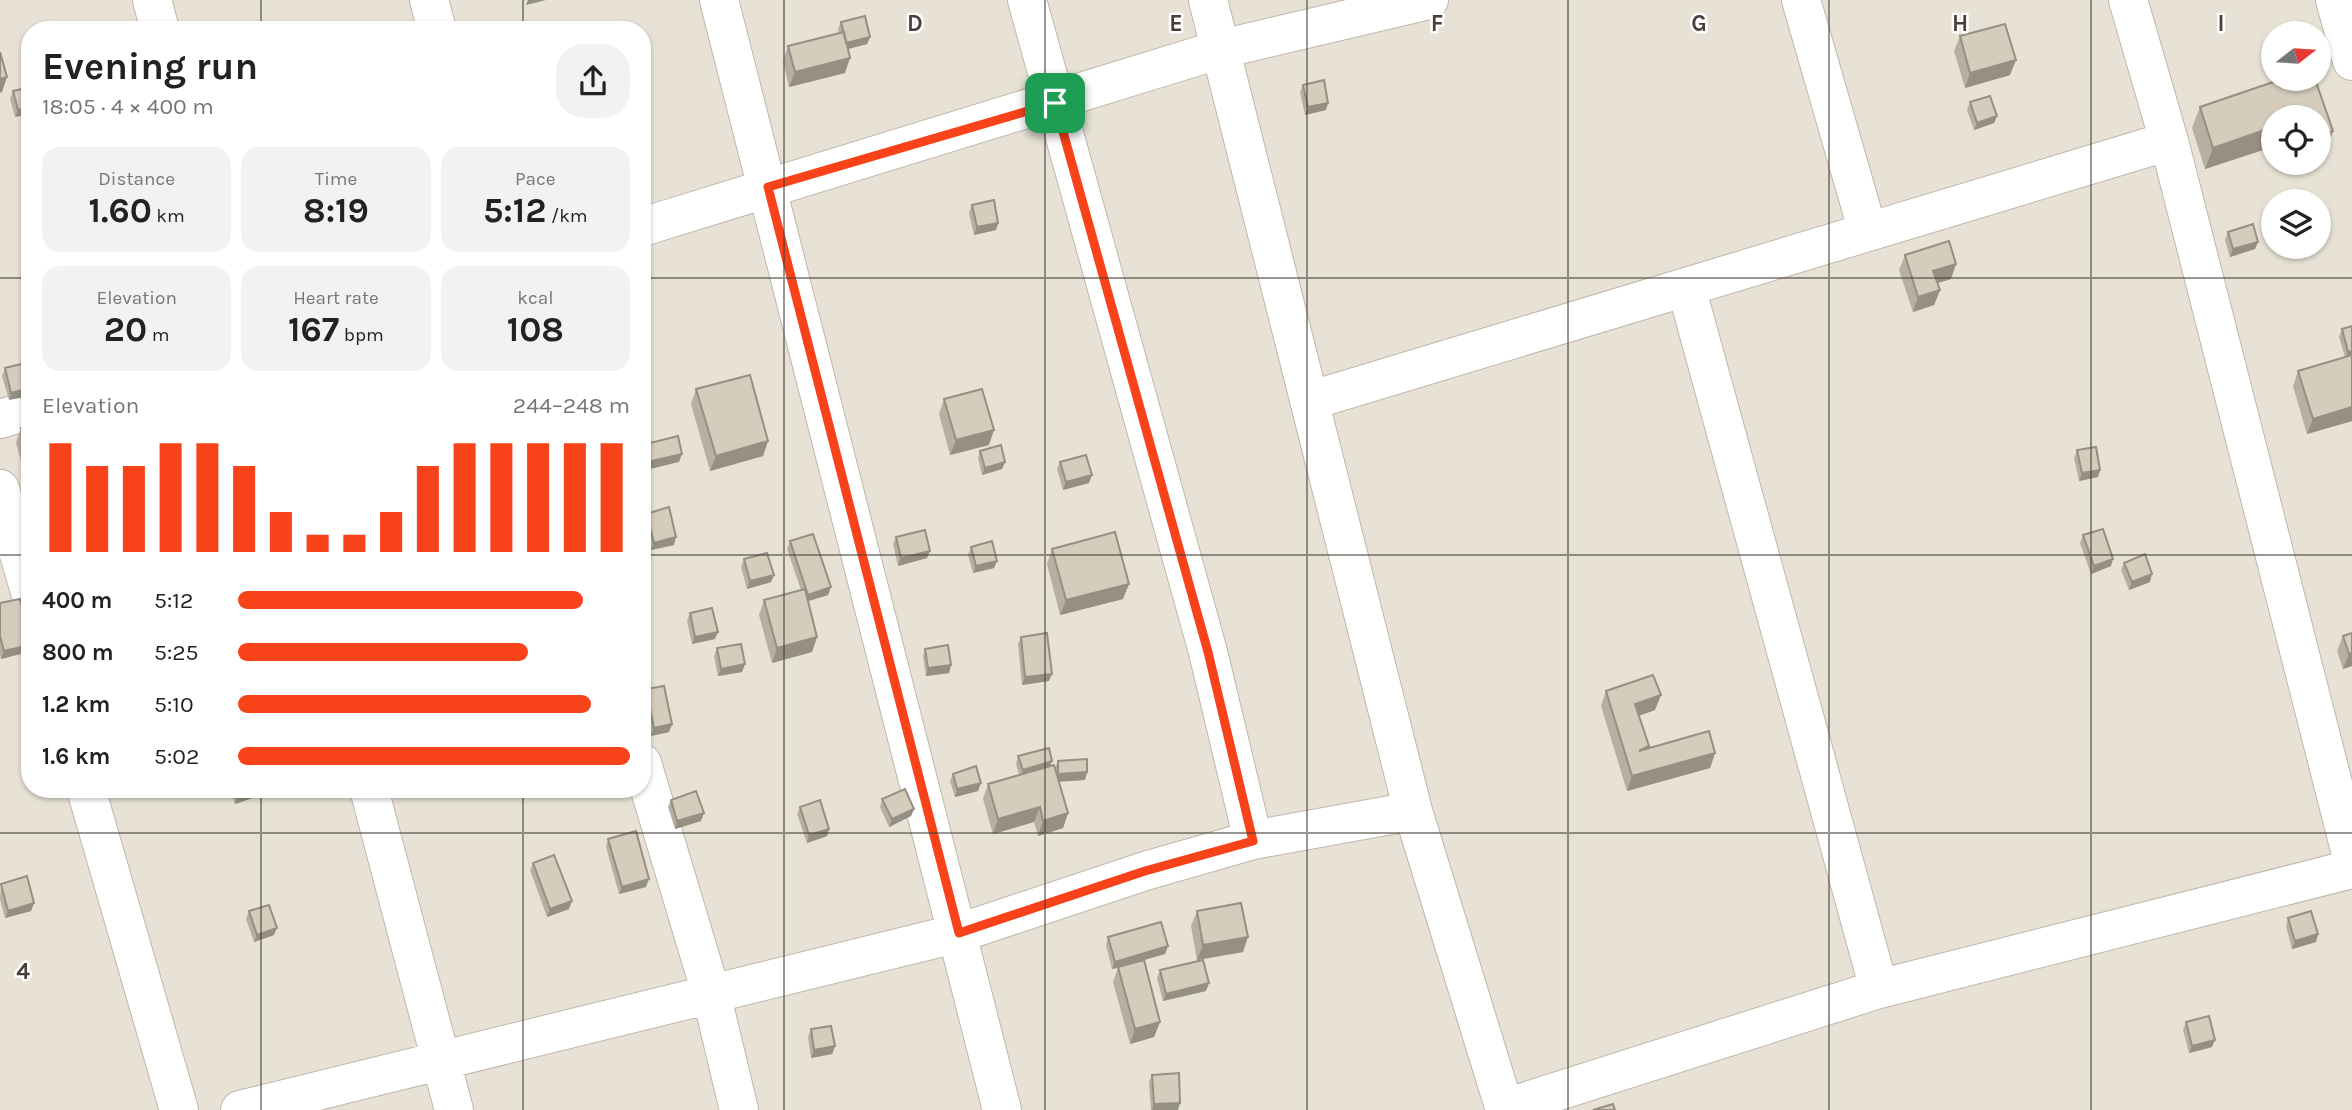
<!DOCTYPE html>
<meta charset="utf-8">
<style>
:root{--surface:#fff;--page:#f2f2f2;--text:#222;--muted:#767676;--accent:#f84219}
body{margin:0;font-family:Karla,sans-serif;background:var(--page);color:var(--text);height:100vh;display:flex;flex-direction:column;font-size:26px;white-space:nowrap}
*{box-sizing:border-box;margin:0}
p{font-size:23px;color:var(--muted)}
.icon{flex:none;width:38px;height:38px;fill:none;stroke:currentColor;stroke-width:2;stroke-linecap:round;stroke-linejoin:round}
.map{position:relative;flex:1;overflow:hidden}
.side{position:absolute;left:21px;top:21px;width:630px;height:777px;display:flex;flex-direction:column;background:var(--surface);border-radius:28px;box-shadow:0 2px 5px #0004}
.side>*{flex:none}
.needle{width:46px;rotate:73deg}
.fabs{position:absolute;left:2261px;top:21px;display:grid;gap:14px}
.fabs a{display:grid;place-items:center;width:70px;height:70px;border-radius:50%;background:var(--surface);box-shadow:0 2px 5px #0004;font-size:35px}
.pin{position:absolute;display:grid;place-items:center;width:60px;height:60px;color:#fff;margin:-30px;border-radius:14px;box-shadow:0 4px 10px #0006}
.round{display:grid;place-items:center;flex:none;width:74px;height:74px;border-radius:28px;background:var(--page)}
.headline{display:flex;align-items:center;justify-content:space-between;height:119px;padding:0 21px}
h1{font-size:38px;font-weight:700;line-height:52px}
.figures{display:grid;grid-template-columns:repeat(3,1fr);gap:10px;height:119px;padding:7px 21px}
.figures div{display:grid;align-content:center;border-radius:18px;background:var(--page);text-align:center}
.figures b{font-size:35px;font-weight:700}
.figures small{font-size:19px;font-weight:400}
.figures p{font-size:19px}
.chart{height:196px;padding:14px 21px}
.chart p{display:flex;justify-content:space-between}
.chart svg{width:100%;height:126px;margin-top:7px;stroke:var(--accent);stroke-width:6}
ul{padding:0 21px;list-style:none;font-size:23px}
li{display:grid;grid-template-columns:112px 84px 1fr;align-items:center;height:52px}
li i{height:18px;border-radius:9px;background:var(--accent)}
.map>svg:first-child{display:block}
</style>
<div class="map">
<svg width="2352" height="1110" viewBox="0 0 2352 1110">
<rect width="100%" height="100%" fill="#f3f0e7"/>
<!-- residential -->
<path fill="#e7e2d5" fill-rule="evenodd" d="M0,0H2352V1110H0ZM30,30H642V789H30ZM2273,33H2319V79H2273ZM2273,117H2319V163H2273ZM2273,201H2319V247H2273Z"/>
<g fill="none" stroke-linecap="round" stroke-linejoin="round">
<defs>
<path id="street" d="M152,0L160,30
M429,0L437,30
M719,0L1002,1110
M1208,0L1413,811L1505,1110
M1801,0L1868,232
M2128,0L2169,141L2352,858
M2335,0L2352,61
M642,227L1221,49L1429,0
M1686,287L1879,989
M1309,401L2169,141
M0,419L30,410
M0,489L30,592
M642,763L711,993L739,1110
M86,789L179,1110
M369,789L454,1110
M1253,840L1413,811
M1505,1108L1879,989L2352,869
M240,1110L959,933L1145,871L1253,840L1208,652L1027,0"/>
</defs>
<!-- street casing -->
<use href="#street" stroke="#bfb8a9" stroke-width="40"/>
<!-- street -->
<use href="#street" stroke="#fff" stroke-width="38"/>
</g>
<!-- wall -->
<path fill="#b7afa2" d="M841,22L870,37L867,44L848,49L845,73L789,87L783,61L788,46L839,33L838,29Z
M1960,36L2010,75L1965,88L1954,51Z
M2282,79H2315L2333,131L2325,153L2319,155V117H2273V152L2272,147L2205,169L2192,128L2200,107Z
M1303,85L1326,110L1305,115L1300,92Z
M30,87L15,117L10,99L13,91Z
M1970,102L1997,116L1994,123L1974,130L1967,110Z
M972,205L998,223L996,230L974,235L969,213Z
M2228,232L2258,242L2255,249L2230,257L2225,240Z
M1905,255L1951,279L1937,283L1940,290L1934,305L1913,312L1899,270Z
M2352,326V421L2307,434L2293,386L2298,371L2345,357L2339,337L2342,329Z
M30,367L9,400L2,376L5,368Z
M696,389L768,441L763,456L710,471L691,404Z
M944,399L989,445L950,455L939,414Z
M30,425V480L27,481L16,443L21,428Z
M2077,450L2100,470L2098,477L2079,481L2074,458Z
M980,451L1005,462L1002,469L982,475L978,458Z
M1060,462L1089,483L1063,490L1057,469Z
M642,502L646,514L674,545L651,550L645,528L642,529Z
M2083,535L2111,566L2091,574L2080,543Z
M896,537L927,558L898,566L893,544Z
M790,541L828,595L808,601L817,637L812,652L772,663L759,615L764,600L801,590L787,549Z
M971,547L997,561L994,568L973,573L968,555Z
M1052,549L1123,599L1060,615L1047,564Z
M744,559L774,575L771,582L747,589L741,567Z
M2124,563L2150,582L2129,590L2121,570Z
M0,603L30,639V649L28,652L1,659L0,655Z
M690,613L715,639L692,644L687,621Z
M2352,633V666L2343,669L2337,651L2343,636Z
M1021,637L1049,681L1022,685L1018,644Z
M717,648L745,664L742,672L718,676L714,656Z
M925,649L951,665L949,673L926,676L923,656Z
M646,689L672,724L669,732L651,736L643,697Z
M1606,691L1655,710L1639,716L1648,748L1715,753L1710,768L1627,791L1601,706Z
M1018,756L1052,761L1050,766L1055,768L1058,761L1087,772L1085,780L1059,781L1068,813L1063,828L1038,836L1034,822L993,834L983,799L988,784L1019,775L1016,764Z
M953,774L978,791L955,797L950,781Z
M230,789H260L258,796L235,804Z
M882,799L914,809L911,816L889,827L880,807Z
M671,800L701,821L675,829L668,807Z
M800,807L829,829L827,836L807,843L797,814Z
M608,839L646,887L619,894L606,847Z
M533,863L569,909L547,917L530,870Z
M1,884L31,911L5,918L0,899Z
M249,911L274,935L254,942L246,919Z
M1197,911L1243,952L1197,960L1191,926Z
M2288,918L2316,942L2292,949L2286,926Z
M1108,937L1168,946L1165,954L1144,960L1160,1022L1154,1037L1130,1044L1113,982L1118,968L1112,969L1106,945Z
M1160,970L1206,991L1163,1001L1157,978Z
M2186,1022L2212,1047L2189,1053L2183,1030Z
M811,1029L835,1046L832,1054L811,1058L808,1037Z
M1152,1075L1178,1110H1151L1149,1082Z"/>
<!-- shaded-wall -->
<path fill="#958f84" d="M528,0H546L526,5Z
M870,37L867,44L844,50L846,43Z
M850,58L845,73L789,87L795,72Z
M2016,60L2010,75L1965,88L1970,73Z
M7,77L2,92L0,93V79Z
M1328,103L1326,110L1305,115L1308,107Z
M30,107V114L15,117L18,110Z
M1997,116L1994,123L1974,130L1977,123Z
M2273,127V142L2272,147L2205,169L2213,148Z
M2333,131L2325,153L2319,155V136Z
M2281,163H2296L2279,168Z
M998,223L996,230L974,235L977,227Z
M2258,242L2255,249L2230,257L2233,249Z
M1956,264L1951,279L1928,286L1933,271Z
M1940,290L1934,305L1913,312L1918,297Z
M2352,351V357L2345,359L2348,352Z
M30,388V396L9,400L11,393Z
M648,393L642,408V409V395Z
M2352,407V421L2307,434L2313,419Z
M994,430L989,445L950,455L956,440Z
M768,441L763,456L710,471L716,456Z
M682,454L679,462L642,471L643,463Z
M1005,462L1002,469L982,475L985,468Z
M2100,470L2098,477L2079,481L2082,473Z
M1092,475L1089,483L1063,490L1066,482Z
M648,520L645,528L642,529V522Z
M676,537L674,545L651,550L654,543Z
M930,551L927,558L898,566L901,558Z
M2113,559L2111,566L2091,574L2094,566Z
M997,561L994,568L973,573L976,566Z
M2152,574L2150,582L2129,590L2132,582Z
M774,575L771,582L747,589L750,581Z
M1129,584L1123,599L1060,615L1066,600Z
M831,587L828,595L805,602L808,595Z
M718,632L715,639L692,644L695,637Z
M817,637L812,652L772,663L777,648Z
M30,645L28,652L1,659L4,651Z
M2352,653V666L2343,669L2349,654Z
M745,664L742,672L718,676L721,669Z
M951,665L949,673L926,676L928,668Z
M1052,674L1049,681L1022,685L1025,677Z
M1661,695L1655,710L1629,719L1635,704Z
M672,724L669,732L651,736L654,728Z
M1715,753L1710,768L1627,791L1632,776Z
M1052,761L1049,769L1020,777L1023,770Z
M1087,772L1085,780L1056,782L1058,774Z
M981,783L978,791L955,797L957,789Z
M257,789H260L258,796L235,804L238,796Z
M1040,807L1034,822L993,834L998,819Z
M914,809L911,816L889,827L892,819Z
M704,813L701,821L675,829L677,821Z
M1068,813L1063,828L1038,836L1043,821Z
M829,829L827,836L807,843L809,835Z
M649,879L646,887L619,894L622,887Z
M572,901L569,909L547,917L550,909Z
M34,903L31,911L5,918L8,911Z
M277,928L274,935L254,942L257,935Z
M2318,934L2316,942L2292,949L2295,941Z
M1248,937L1243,952L1197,960L1203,945Z
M1168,946L1165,954L1112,969L1115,962Z
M1209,983L1206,991L1163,1001L1166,994Z
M1160,1022L1154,1037L1130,1044L1135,1029Z
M2215,1040L2212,1047L2189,1053L2192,1046Z
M835,1046L832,1054L811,1058L814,1050Z
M1180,1103L1178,1110H1152L1154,1104Z"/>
<!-- building -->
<path fill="#d5ccbc" stroke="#958f84" stroke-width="2" d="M865,16L870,37L846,43L841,22Z
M2005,24L2016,60L1970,73L1960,36Z
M844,32L850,58L795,72L788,46Z
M0,52L7,77L0,79Z
M2282,79H2315L2333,131L2319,136V117H2273V127L2213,148L2200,107Z
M1324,80L1328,103L1308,107L1303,85Z
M30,87V107L18,110L13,91Z
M1990,96L1997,116L1977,123L1970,102Z
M994,200L998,223L977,227L972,205Z
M2253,224L2258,242L2233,249L2228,232Z
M1949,241L1956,264L1933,271L1940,290L1918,297L1905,255Z
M2352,326V351L2348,352L2342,329Z
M2352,355V407L2313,419L2298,371Z
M29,362L30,367V388L11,393L5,368Z
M750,375L768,441L716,456L696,389Z
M642,376L648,393L642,395Z
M982,389L994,430L956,440L944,399Z
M30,425V456L21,428Z
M678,436L682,454L643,463L642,445Z
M1001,445L1005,462L985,468L980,451Z
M2096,447L2100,470L2082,473L2077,450Z
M1086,455L1092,475L1066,482L1060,462Z
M642,502L646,514L669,507L676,537L654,543L648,520L642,522Z
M2103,529L2113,559L2094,566L2083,535Z
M925,530L930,551L901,558L896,537Z
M1115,532L1129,584L1066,600L1052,549Z
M813,534L831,587L808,595L790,541Z
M992,541L997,561L976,566L971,547Z
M767,553L774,575L750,581L744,559Z
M2145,554L2152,574L2132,582L2124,563Z
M805,589L817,637L777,648L764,600Z
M20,599L30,639V645L4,651L0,636V603Z
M712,608L718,632L695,637L690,613Z
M1047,633L1052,674L1025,677L1021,637Z
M2352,633V653L2349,654L2343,636Z
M741,644L745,664L721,669L717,648Z
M948,645L951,665L928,668L925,649Z
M1653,675L1661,695L1635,704L1649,746L1639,751L1709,731L1715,753L1632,776L1606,691Z
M664,686L672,724L654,728L646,689Z
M1049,748L1052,761L1023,770L1018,756Z
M1087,759V772L1058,774V761Z
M1054,765L1068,813L1043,821L1040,807L998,819L988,784Z
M976,766L981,783L957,789L953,774Z
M235,789H257L238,796Z
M905,789L914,809L892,819L882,799Z
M696,791L704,813L677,821L671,800Z
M820,800L829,829L809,835L800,807Z
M636,831L649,879L622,887L608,839Z
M554,855L572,901L550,909L533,863Z
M27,876L34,903L8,911L1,884Z
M1241,903L1248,937L1203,945L1197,911Z
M269,905L277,928L257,935L249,911Z
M2311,911L2318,934L2295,941L2288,918Z
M1161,922L1168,946L1115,962L1108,937Z
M1144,960L1160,1022L1135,1029L1118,967Z
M1203,960L1209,983L1166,994L1160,970Z
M2209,1016L2215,1040L2192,1046L2186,1022Z
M831,1026L835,1046L814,1050L811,1029Z
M1179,1073L1180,1103L1154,1104L1152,1075Z
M1613,1104L1615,1110H1593Z"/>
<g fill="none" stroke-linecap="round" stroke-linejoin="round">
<defs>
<path id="route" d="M1055,103L1208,652L1253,841L1145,871L959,933L768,187Z"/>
</defs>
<!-- route casing -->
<use href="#route" stroke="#fff" stroke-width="14"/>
<!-- route -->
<use href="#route" stroke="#f84219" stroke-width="9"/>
</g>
<!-- grid -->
<path fill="none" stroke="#464036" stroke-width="2" stroke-opacity="0.55" d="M261,0V30M523,0V30M784,0V1110M1045,0V1110M1307,0V1110M1568,0V1110M1829,0V1110M2091,0V1110M0,278H30M642,278H2352M0,555H30M642,555H2352M261,789V1110M523,789V1110M0,833H2352"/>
<g font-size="23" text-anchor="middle" font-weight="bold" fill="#464036" stroke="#fff" stroke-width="5" stroke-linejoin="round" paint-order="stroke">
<text x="915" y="31">D</text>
<text x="1176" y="31">E</text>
<text x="1437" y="31">F</text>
<text x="1699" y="31">G</text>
<text x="1960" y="31">H</text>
<text x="2221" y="31">I</text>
<text x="23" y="979">4</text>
</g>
</svg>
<div class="fabs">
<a><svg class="needle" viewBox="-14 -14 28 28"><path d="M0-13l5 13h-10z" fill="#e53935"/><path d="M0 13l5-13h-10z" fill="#767676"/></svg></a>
<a><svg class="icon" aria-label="locate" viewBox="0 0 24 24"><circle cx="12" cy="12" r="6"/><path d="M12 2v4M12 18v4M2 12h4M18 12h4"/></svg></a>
<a><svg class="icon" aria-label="layers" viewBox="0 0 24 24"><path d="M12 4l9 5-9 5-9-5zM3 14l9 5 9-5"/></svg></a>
</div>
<div class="pin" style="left:1055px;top:103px;background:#1e9e55"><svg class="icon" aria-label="arrive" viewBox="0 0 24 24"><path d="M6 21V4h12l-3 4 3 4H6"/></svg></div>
<section class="side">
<div class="headline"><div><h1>Evening run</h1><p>18:05 · 4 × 400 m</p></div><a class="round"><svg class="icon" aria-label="share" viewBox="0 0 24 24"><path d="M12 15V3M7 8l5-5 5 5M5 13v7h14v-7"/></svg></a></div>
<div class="figures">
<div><p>Distance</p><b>1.60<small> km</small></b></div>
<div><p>Time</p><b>8:19</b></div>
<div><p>Pace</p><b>5:12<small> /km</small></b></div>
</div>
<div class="figures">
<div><p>Elevation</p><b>20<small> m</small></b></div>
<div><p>Heart rate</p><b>167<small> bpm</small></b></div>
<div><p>kcal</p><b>108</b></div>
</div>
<div class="chart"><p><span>Elevation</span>244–248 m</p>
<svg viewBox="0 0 160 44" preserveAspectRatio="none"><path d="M5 44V6M15 44V14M25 44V14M35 44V6M45 44V6M55 44V14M65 44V30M75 44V38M85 44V38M95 44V30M105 44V14M115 44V6M125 44V6M135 44V6M145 44V6M155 44V6"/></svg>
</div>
<ul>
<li><b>400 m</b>5:12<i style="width:88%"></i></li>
<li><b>800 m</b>5:25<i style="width:74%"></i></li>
<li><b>1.2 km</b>5:10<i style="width:90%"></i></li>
<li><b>1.6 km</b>5:02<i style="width:100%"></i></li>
</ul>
</section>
</div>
